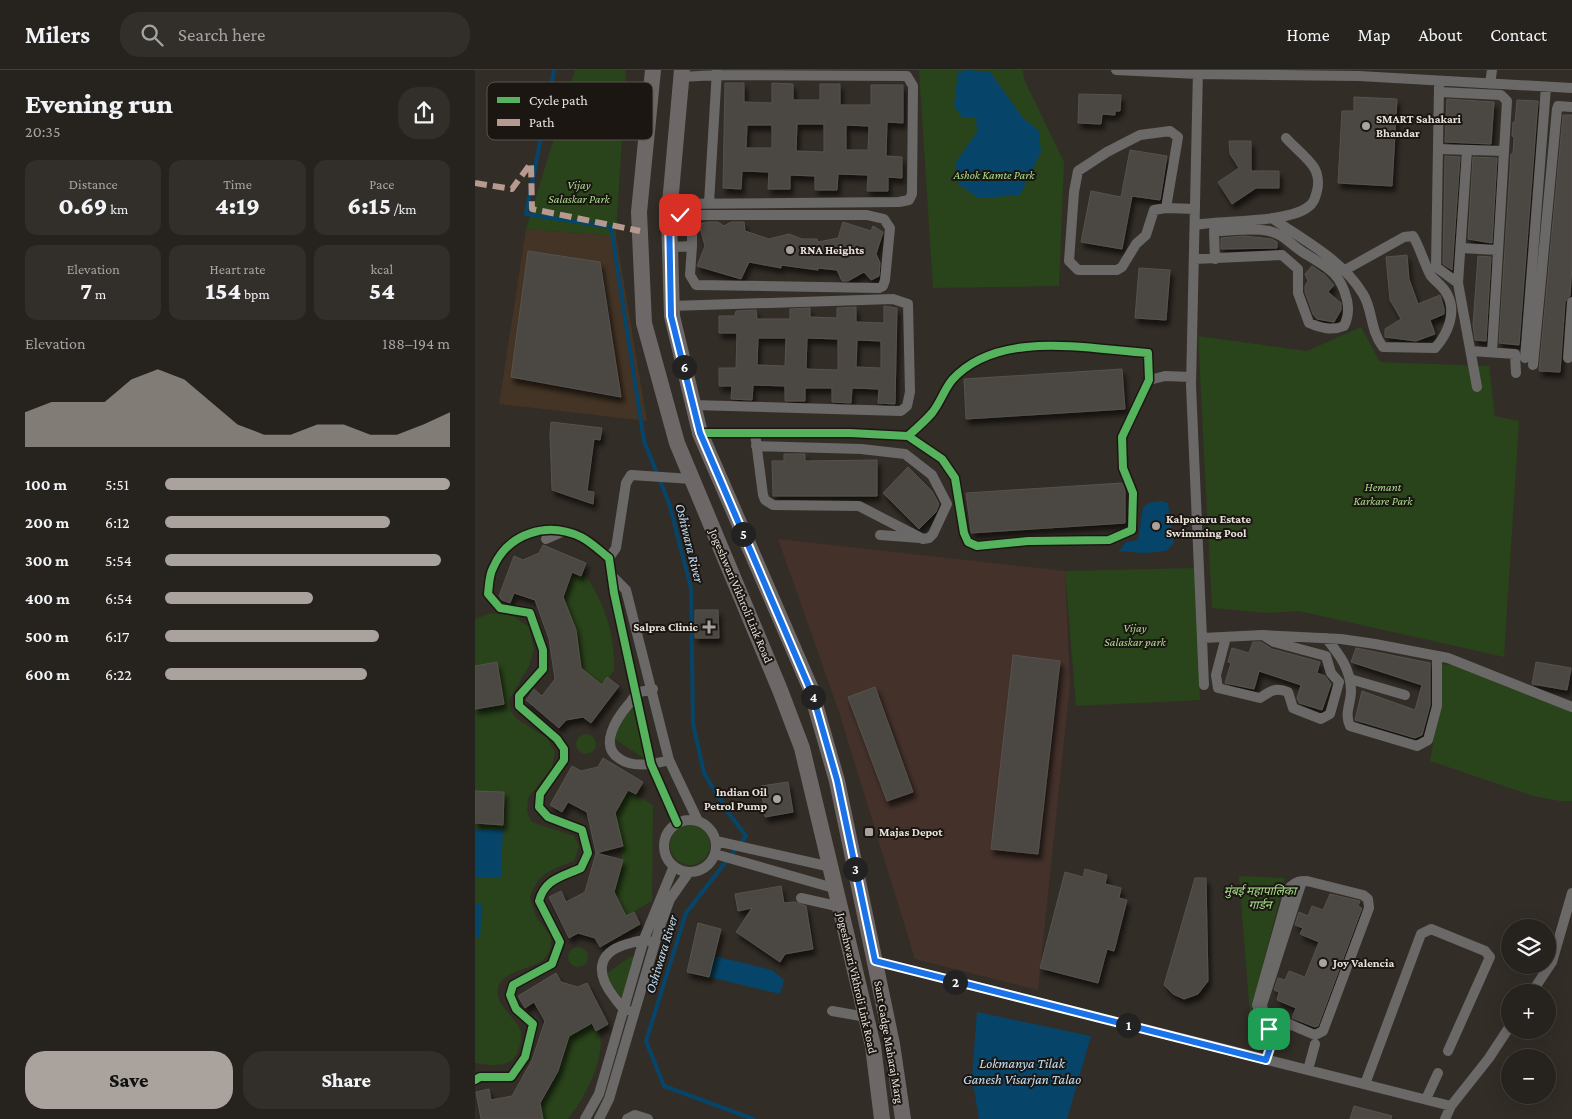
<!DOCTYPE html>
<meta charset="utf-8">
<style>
:root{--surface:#26221d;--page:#322f2a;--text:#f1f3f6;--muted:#a4a4a4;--line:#423f3b;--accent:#aaa39d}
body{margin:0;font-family:"Crimson Pro","Noto Sans Devanagari",serif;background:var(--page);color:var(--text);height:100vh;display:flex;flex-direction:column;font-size:19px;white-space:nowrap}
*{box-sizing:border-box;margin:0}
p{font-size:16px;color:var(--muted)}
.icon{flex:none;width:28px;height:28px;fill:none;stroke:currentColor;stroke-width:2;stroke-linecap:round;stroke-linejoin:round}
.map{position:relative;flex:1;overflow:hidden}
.sheet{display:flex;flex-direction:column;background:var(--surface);width:475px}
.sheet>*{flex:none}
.tools{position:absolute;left:1026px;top:849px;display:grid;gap:10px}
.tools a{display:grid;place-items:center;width:55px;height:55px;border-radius:50%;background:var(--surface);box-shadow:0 5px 20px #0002,0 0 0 1px var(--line);font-size:25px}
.pin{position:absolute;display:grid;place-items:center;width:42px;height:42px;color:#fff;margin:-21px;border-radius:10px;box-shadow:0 2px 8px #0006}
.km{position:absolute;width:25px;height:25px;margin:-12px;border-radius:50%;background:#222;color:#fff;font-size:14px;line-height:25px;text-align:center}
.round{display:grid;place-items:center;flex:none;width:52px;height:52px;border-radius:20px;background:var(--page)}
.head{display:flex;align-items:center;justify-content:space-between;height:85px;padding:0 25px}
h1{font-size:28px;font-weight:800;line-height:38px}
.figures{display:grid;grid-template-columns:repeat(3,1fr);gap:8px;height:85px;padding:5px 25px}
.figures div{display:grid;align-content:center;border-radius:12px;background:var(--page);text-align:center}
.figures b{font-size:25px;font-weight:800}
.figures small{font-size:14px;font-weight:400}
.figures p{font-size:14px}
.chart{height:140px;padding:10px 25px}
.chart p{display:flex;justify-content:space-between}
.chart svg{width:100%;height:90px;margin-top:5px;fill:var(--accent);opacity:.7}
.cta{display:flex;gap:10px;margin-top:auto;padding:10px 25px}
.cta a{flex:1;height:58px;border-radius:20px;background:var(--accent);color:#111;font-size:20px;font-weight:800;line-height:58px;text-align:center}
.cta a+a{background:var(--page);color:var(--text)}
ul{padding:0 25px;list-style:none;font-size:16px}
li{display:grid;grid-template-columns:80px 60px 1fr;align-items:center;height:38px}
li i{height:12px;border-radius:6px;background:var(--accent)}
header{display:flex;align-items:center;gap:30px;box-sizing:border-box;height:70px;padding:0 25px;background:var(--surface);border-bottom:1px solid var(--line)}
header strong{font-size:24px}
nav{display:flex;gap:28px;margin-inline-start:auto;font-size:18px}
.search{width:350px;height:45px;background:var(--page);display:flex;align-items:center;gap:12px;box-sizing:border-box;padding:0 18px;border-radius:20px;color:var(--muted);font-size:19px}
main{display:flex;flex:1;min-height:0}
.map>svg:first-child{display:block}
</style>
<header>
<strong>Milers</strong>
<div class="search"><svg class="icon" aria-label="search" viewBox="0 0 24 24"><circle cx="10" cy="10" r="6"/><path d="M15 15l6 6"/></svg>Search here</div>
<nav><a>Home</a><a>Map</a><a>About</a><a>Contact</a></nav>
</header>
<main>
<section class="sheet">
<div class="head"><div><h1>Evening run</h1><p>20:35</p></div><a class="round"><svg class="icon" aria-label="share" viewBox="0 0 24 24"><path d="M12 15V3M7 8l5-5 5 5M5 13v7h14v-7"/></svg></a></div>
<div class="figures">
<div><p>Distance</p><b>0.69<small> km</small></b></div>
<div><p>Time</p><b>4:19</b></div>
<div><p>Pace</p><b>6:15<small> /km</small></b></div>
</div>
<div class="figures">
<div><p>Elevation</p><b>7<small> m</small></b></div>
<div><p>Heart rate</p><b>154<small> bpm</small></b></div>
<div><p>kcal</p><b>54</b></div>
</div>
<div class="chart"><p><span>Elevation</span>188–194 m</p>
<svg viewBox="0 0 160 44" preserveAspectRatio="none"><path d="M0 44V27L10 22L20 22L30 22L40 11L50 6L60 11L70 22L80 33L90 38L100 38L110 33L120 33L130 38L140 38L150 33L160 27V44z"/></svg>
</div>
<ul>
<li><b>100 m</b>5:51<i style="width:100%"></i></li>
<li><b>200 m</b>6:12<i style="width:79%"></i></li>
<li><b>300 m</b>5:54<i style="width:97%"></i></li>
<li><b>400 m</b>6:54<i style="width:52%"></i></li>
<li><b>500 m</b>6:17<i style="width:75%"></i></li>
<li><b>600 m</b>6:22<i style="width:71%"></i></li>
</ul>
<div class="cta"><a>Save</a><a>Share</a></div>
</section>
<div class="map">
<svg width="1097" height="1049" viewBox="0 0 1097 1049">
<defs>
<filter id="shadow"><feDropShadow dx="3" dy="5.5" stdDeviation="2.5" flood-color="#0009"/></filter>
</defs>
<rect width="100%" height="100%" fill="#332d27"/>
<!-- industrial -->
<path fill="#43312a" d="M303,469L590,501L595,614L563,920L440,889L363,639Z"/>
<!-- built -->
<path fill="#433425" d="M51,159L141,166L172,351L24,334Z"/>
<!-- green -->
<path fill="#29431a" d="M100,0H151L141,166L51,159Z
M444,0H548L549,9L589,92L584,216L458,218Z
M886,257L905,292L1014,296L1020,346L1044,351L1029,587L824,541L792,543L737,538L723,266L832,281Z
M722,498L725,630L601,636L590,501Z
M97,502L111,506C131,536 140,565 139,601L127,615L106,598L102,565L88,527Z
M16,543L38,546L54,557L59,579L54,596L34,630L36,641L42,649L72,668L80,682L77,698L53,728L52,742L57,752L99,766L104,776L99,791C76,800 64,802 55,827L61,847L76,866C76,871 76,878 74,882C66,900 33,897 24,915C16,933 42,947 46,962C47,968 45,975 43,981C36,1000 16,995 0,993V549Z
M966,594L993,597L1029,616L1097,636V731H1085L1058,726L955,691L963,644Z
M158,637L170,689L141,670V659Z
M101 674a10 10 0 1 1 20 0a10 10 0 1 1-20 0Z
M153,720L178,735L177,831L151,846L139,822C149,786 149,780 140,743Z
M195 775a20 20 0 1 1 40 0a20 20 0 1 1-40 0Z
M764,806L810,808L775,945Z
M93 887a10 10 0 1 1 20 0a10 10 0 1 1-20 0Z
M161,886L149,931L130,905L155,887Z
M117,953C119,957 124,962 125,966C130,990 108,1031 93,1049H68L65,1033L84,998L94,966Z"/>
<!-- water -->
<path fill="#064569" d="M493,0L515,2L548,48L564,61L566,82L545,125L503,128L482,113L481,92L502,62L501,48L487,47L479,36L483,2Z
M686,431L693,433L699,473L691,481L669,483L644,481L651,472L663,470L668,438L673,433Z
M1,759L28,760L26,808L0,807Z
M0,834H7L5,868H0Z
M239,886L297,900L309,910L305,924L234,907Z
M502,942L616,966L592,1049H504L497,1007Z"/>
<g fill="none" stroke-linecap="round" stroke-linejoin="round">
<!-- stream -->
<path stroke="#064569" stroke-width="4" d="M79,0L51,144L136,157L169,371L194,433L216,518L218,654L229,703L252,741L271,766L211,843L171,971L189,1016L278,1049"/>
</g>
<!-- building -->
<path fill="#4c4742" stroke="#56524d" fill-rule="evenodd" filter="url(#shadow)" d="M250,13H269V32L297,33V13L318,14V30H345V14H365V35H396V15H428V53L412,52L411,86L427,87V108L413,107V121H392L393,105L363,104L362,120H340V106L315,105V119H293L294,102L267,101L266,119L248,118ZM322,54H349V82L321,81ZM272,55H297V78H271ZM371,55L394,56L393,80H371Z
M604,24L646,25L645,41H640V45L627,44L626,54L603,53Z
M879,27L922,29L917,116L863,113L867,41H879Z
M972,29L1019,32L1016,74L970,72Z
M1042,30L1063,31L1044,275L1024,273L1036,84H1038L1039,67L1037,66L1038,52L1040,53Z
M1088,45H1097V196L1095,226L1090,232L1085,302L1064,301Z
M754,71H776V101H804V118H781L757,134L743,112L764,98L755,84Z
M655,80L692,86L685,130L657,126L647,179L606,172L616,121L646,127Z
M970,86L985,87L977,200L968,194Z
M998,87L1022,88L1017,173L993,169Z
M232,152H243L249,156L256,152H269L270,161L294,169L314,164L327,169H342L343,172L363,168L368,152L396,161L398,156L408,162L401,184L405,193L404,206L396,210L389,202L373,211H367L362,200L343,198V200L306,195V198L274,192L266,209L222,196L230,176L224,154Z
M769,166L797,169L802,172V178L746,179V168Z
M53,181L125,192L146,327L36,307Z
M932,185L934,209L943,234L965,225L969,239V244L955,250L960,264L941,271L910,267V259L926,249L915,230L911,187Z
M1003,186L1016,187L1011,271L1000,270L998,255Z
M837,196L850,205L859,215L853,222L866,233V240L859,252L842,249L838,244L830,222V216L833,211L830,204Z
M664,198L695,200L691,250L660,248Z
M409,236L422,238L420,334L403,333L404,319L377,318L376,333L357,332V318H330V331H310V316L278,315L277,330L256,329L257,316H244V298H261L262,263H244V246H260L261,241L281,240L282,249H315V239L335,238V247L362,248V238L381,237V252L409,253ZM283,268H311L310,296L282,295ZM332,268L363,269V300L331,299ZM382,270L406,271V298L381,297Z
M647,299L650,339L491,349L489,309Z
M76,352L127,358L125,370L119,369L112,421L119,422L118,434L77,420L75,364Z
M309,384H330V391L402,390V426H298L297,391H309Z
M433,397L457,421L464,434L461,442L444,459L408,423Z
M647,413L650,421V453L496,463V461L491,423Z
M68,475L111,493L106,506L97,502L88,527L101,560L106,598L127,615L132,607L144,616L116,653L108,647L91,650L84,658L51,630L59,619L67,626L80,609L74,569L60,530L39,523L35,533L27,530L24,526L39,486L48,490L64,483Z
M220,540H243L244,568H220Z
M778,572H786L797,579L845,592L842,603L850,606L856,614L847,640L824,633L822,628L826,615L784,601L779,619L750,613L756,593L753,592L757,578L774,583Z
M881,578L955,593V635L947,665L940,668L880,650L887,621L940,640L947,615L876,592Z
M538,585L585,591L563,784L516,779Z
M22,592L29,634L0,639V596Z
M1061,592L1096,598L1092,620L1057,614Z
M400,617L438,722L412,731L373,627Z
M128,688L168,712L161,724L153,720L140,743L148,776L121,783L112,742L93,732L87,742L75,735L97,696L106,701L123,697Z
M313,712L318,742L290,747L286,716Z
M0,721L29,722L28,755L0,753Z
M121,783L148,790L139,822L151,846L159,842L165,854L125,877L120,868L103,863L94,868L74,827L86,821L91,832L110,822Z
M610,799L632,805L630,814L646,818L644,828L652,830L639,881L632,879L623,913L565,898L590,802L608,807Z
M720,808H731L733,911L723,924L709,929L698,924L689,915Z
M306,816L309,833L320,832L331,836L338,879L310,884L305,892L261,862L277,838L263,841L260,824Z
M855,824L885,831L883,836L887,838L843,956L840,957L817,948L821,938L802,930L804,922L799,920L803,908L810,910L814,901L830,907L844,872L825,864L828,858L820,855L824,842L833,846L837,836L848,840Z
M223,853L246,859L234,907L212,902Z
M81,903L86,912L103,917L112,913L133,954L121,961L117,953L94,966L83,1001L65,1033L68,1049H6L1,1022L14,1019L16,1030L37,1026L57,990L70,951L59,932L50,938L43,926Z
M879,1036L917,1046L916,1049H875Z"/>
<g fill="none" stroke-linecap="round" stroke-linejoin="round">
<!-- minor -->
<path stroke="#6b6868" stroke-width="10" d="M641,0L723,4L884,6L1097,18
M723,0L716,315L729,615
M1015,14L1017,0
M964,17L961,197L983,213L1002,317
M964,22L1026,25L1032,31L1017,282
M695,61L703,67L691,138L679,140L671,165L661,174L647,197L642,200H603L594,191L599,122L603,101L632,82L665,65Z
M963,79L1029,81
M234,133L242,0
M194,134L424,132L434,130L437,124L438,16L432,6L242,5L206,7
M691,138L720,139
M194,145H392L409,149L415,158L410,210L408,216L404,218L221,215L215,205L217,176L195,177
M217,145V176
M797,148C828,170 868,190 888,224C898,240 895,261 908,277L960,278C973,264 982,242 972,224C968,216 961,212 956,206C952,201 944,175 938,166L929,167L870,200
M720,155C747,150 813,153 833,137C839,133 840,128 842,121C844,113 843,103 838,96C831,86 819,77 811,68
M986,178L1022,180
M719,189L807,185L823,199V223L834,253C846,258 857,261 869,256C873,248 874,239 872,230C865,200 849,196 826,181C814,173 808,164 794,161C777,157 756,161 739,161L740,189
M983,213L992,80
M196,236L418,229L433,234L435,322L432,336L426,341L218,335
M996,281L1040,284L1041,303
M1050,288L1071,17
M1093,288L1097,232
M1058,295L1082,39L1083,36L1097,37
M674,310L690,306L716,307
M225,363H375L433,366L467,389L480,408L489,463L493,472L502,476L553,471L634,470L657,460L658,423L648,398L647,367L674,310L673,283C611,279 523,259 477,310C469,320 465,333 457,343C450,351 441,359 433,366
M280,363L288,425L290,430L298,435L384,436L448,469L454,468L458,464L472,434L457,405L430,384L386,379L281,376
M405,465L445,468
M71,469L87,462
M134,488L141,478L151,413L156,405L217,409
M138,507L151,520L194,690L223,751
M751,567L741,605L743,618L785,628C795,621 801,617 813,622L818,638L846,649L855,644L864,612L856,603L851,586L799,572L791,567
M728,568L787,565L866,569L900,574L973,588L1097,637
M851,568C864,584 876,599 876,621C876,633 869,644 875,656L942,676L953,670L962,636V587
M875,609L930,625
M178,619C173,620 167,621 163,623C159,626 156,632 153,635C142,648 123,676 145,689C158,698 180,694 194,690
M189 776a26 26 0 1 1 52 0a26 26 0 1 1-52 0Z
M241,771L356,797
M240,784L362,819
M326,828L366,837
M399,891L976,1036
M1057,922L1077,892L1097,823
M152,940C146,938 143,932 139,927C121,904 121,883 152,874C160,872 167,869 174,871
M357,941L391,947
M800,963L787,951L782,935L815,817C821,811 825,811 832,811L888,825L893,829L894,838L848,961L840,965L793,945L788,940L787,935L827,811
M791,990L801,959
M833,1000L840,974
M0,1010L5,1007H36L50,987L58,954L41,939L35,925L38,915L77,894L85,872L64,831C70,809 86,807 106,798L113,783L107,760L73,747L64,737L65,724L89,690V679L82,669L44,636V626L68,599V580L55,543L25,538L13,524C14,516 14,505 18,498C33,463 72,451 106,467C116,472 125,481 134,488L139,523L176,694L202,753
M890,1014L946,864L956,859L1010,881L1015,887L973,981
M951,1029L963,1003
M110,1049L124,1024L169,869L199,796
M124,1049L134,1029L184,859L195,829L214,802
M152,1049L160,1045L173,1049
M970,1049L976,1036L1014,988L1035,956"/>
<!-- primary -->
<path stroke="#6d6867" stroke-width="16" d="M178,0L164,142L169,253L202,373L305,620L327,678L398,976L407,1049
M207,0L194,145L197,246L225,363L335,617L362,711L417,974L428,1049"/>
<!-- quiet -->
<path stroke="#b69a8f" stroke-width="6" stroke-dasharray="12 6" stroke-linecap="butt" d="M0,113L37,119L56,93L57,139L165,161"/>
<defs>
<path id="cycleway" d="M225,363H375L433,366L467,389L480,408L489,463L493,472L502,476L553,471L634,470L657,460L658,423L648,398L647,367L674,310L673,283C611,279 523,259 477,310C469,320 465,333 457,343C450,351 441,359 433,366
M0,1010L5,1007H36L50,987L58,954L41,939L35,925L38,915L77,894L85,872L64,831C70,809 86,807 106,798L113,783L107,760L73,747L64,737L65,724L89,690V679L82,669L44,636V626L68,599V580L55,543L25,538L13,524C14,516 14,505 18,498C33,463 72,451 106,467C116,472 125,481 134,488L139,523L176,694L202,753"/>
</defs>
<!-- cycleway casing -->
<use href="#cycleway" stroke="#1b1611" stroke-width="11"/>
<!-- cycleway -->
<use href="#cycleway" stroke="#56b35d" stroke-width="8"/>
</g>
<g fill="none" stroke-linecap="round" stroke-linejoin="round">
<defs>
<path id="route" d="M205,145H194L196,246L225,363L338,626L362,710L400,891L791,990L800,963L794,959"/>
</defs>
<!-- route casing -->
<use href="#route" stroke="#fff" stroke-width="10"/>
<!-- route -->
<use href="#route" stroke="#1a73e8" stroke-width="6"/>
</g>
<!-- markers -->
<g fill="#aaa39d" stroke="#1b1611" stroke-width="2">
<circle cx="891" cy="56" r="5"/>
<circle cx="315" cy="180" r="5"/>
<circle cx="681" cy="456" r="5"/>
<path d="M231.5 549.5h5v5h5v5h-5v5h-5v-5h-5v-5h5z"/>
<circle cx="302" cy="729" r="5"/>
<rect x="389" y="757" width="10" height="10" rx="2.5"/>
<circle cx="848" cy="893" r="5"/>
</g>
<g text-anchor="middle" stroke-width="4" stroke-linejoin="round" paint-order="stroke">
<!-- poi labels -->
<g font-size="12" font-weight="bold" fill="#eae3dc" stroke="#1b1611" text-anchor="start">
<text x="901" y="53">SMART Sahakari<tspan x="901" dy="14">Bhandar</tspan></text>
<text x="325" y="184">RNA Heights</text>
<text x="691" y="453">Kalpataru Estate<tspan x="691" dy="14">Swimming Pool</tspan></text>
<text x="223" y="561" text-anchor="end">Salpra Clinic</text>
<text x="292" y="726" text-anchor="end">Indian Oil<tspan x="292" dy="14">Petrol Pump</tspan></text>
<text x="404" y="766">Majas Depot</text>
<text x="858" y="897">Joy Valencia</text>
</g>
<!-- park labels -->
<g font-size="12" font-style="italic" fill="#a8de8d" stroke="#1b1611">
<text x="519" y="109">Ashok Kamte Park</text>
<text x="104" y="119">Vijay<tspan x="104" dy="14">Salaskar Park</tspan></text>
<text x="908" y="421">Hemant<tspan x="908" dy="14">Karkare Park</tspan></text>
<text x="660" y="562">Vijay<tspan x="660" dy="14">Salaskar park</tspan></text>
<text x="785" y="825">मुंबई महापालिका<tspan x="785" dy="14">गार्डन</tspan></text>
</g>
<!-- street labels -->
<g font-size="12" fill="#eae3dc" stroke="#1b1611">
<text transform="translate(266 526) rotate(67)" y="4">Jogeshwari Vikhroli Link Road</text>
<text transform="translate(382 913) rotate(77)" y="4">Jogeshwari Vikhroli Link Road</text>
<text transform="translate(414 972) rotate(80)" y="4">Sant Gadge Maharaj Marg</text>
</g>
<!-- water labels -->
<g font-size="14" font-style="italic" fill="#c0e0f9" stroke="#1b1611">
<text transform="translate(215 473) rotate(76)" y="5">Oshiwara River</text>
<text transform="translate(186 884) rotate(-73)" y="5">Oshiwara River</text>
<text x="547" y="998">Lokmanya Tilak<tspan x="547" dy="16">Ganesh Visarjan Talao</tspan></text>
</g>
</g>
<!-- legend -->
<rect x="12" y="12" width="166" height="58" rx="8" fill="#1b1611" stroke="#59544e" stroke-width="1"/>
<rect x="22" y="27" width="23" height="6" fill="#56b35d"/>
<rect x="22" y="49" width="23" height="7" fill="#b69a8f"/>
<g font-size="14" fill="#eae3dc">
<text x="54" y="35">Cycle path</text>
<text x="54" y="57">Path</text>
</g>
</svg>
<div class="tools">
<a><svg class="icon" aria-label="layers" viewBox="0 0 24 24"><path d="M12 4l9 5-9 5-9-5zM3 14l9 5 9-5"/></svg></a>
<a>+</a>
<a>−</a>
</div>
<div class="pin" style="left:794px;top:959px;background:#1e9e55"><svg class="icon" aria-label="arrive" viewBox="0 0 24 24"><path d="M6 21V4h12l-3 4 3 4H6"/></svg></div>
<div class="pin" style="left:205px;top:145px;background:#d93025"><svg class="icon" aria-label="check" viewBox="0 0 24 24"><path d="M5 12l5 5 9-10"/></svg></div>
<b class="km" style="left:653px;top:955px">1</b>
<b class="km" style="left:480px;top:912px">2</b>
<b class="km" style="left:380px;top:799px">3</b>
<b class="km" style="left:338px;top:627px">4</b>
<b class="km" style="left:268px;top:464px">5</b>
<b class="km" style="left:209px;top:297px">6</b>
</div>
</main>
